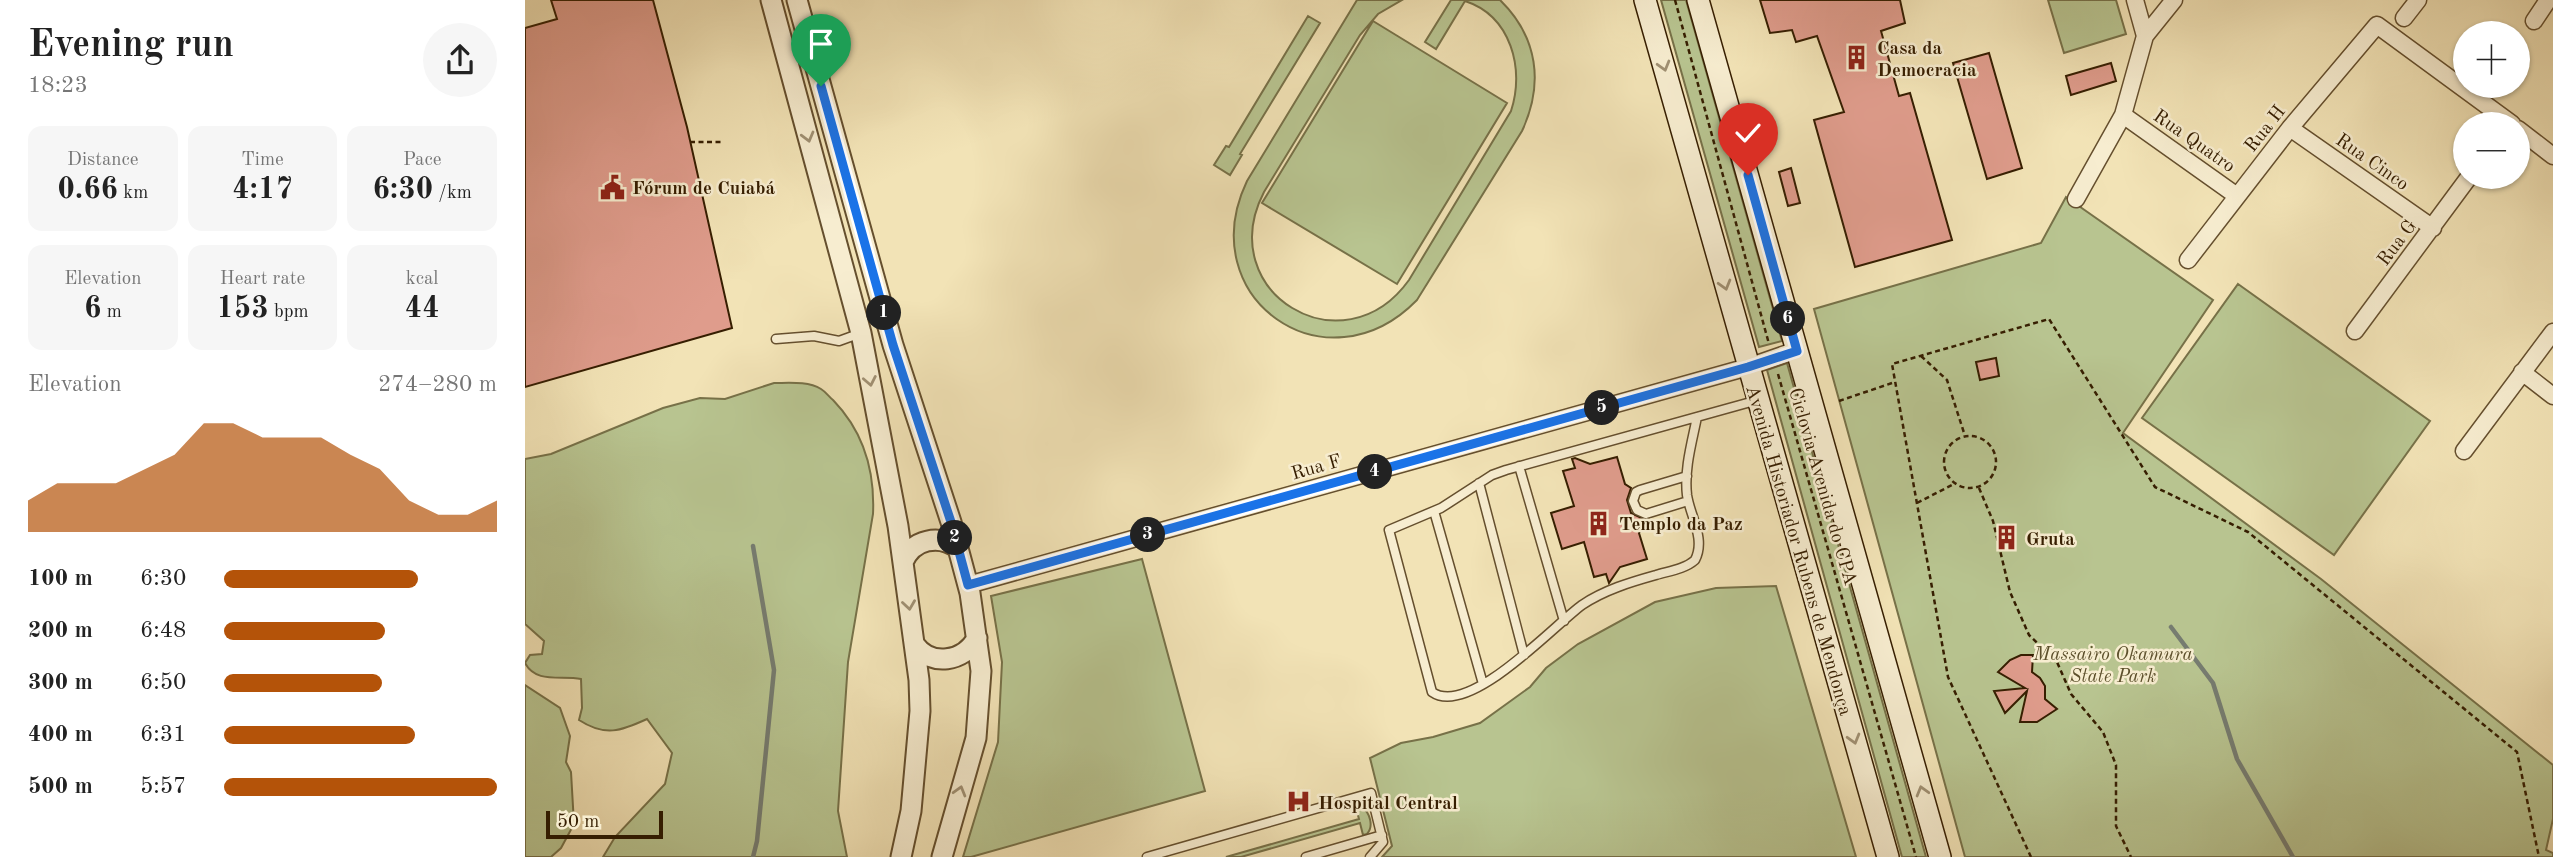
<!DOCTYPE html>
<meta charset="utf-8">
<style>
:root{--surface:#fff;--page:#f6f6f6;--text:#222;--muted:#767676;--accent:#b45309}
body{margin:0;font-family:"Old Standard TT",serif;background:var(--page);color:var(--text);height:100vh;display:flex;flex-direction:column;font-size:26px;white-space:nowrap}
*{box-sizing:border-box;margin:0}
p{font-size:23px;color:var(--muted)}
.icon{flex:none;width:38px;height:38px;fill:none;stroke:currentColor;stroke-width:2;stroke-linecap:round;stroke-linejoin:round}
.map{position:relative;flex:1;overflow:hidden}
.sheet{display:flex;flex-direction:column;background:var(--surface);width:525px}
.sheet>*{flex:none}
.tools{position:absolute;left:1928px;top:21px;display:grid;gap:14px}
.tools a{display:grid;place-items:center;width:77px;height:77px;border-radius:50%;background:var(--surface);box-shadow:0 2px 5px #0004;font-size:35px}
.scale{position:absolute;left:21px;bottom:18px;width:117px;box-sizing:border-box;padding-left:7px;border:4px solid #361e01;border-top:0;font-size:19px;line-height:24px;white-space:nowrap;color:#361e01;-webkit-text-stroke:5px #f7edd0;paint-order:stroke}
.pin{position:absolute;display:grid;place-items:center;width:60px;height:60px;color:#fff;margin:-72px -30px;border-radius:50% 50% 50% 0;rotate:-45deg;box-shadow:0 0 7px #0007}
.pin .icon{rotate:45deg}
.km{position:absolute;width:35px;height:35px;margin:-18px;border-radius:50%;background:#222;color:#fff;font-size:19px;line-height:35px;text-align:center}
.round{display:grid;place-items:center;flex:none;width:74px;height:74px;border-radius:37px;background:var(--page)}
.overview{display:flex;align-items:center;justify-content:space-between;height:119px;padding:0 28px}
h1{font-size:38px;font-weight:800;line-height:52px}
.figures{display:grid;grid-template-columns:repeat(3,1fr);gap:10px;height:119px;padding:7px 28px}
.figures div{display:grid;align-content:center;border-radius:14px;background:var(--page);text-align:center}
.figures b{font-size:30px;font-weight:800}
.figures small{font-size:19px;font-weight:400}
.figures p{font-size:19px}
.chart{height:196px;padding:14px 28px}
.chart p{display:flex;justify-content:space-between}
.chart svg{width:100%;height:126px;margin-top:7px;fill:var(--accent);opacity:.7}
ul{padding:0 28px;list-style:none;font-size:23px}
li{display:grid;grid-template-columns:112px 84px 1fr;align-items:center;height:52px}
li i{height:18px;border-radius:9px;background:var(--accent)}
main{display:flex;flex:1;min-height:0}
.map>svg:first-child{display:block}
</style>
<main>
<section class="sheet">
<div class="overview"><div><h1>Evening run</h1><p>18:23</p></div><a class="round"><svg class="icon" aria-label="share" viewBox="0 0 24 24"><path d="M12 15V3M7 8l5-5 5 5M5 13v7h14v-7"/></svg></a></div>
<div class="figures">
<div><p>Distance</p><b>0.66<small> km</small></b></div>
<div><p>Time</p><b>4:17</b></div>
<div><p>Pace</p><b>6:30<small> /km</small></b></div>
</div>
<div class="figures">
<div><p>Elevation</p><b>6<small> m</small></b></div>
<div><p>Heart rate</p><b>153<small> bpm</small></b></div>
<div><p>kcal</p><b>44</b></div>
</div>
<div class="chart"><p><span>Elevation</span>274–280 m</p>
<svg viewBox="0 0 160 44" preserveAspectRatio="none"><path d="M0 44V33L10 27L20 27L30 27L40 22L50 17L60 6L70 6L80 11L90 11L100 11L110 17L120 22L130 33L140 38L150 38L160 33V44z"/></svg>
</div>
<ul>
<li><b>100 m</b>6:30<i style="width:71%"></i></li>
<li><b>200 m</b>6:48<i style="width:59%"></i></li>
<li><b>300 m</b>6:50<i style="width:58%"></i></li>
<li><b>400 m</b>6:31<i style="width:70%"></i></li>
<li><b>500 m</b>5:57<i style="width:100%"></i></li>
</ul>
</section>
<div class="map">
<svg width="2028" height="857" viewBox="0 0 2028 857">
<rect width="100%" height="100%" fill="#f2e3b6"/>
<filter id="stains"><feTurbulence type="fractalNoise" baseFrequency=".00286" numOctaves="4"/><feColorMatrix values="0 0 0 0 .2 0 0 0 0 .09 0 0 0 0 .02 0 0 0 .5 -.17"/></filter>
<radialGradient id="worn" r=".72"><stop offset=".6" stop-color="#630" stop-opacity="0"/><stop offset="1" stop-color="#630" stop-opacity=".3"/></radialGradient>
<!-- green -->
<path fill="#b8c490" stroke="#777148" stroke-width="2" d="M832,0H877L853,14L835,35L739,192C687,292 818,372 884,280L986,111C1000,69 986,16 940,1L911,49L900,42L926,0H975C1013,37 1019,84 997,131L892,300C801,393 666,298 722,181Z
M1136,0H1161L1257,341L1234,347Z
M1523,0H1591L1601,34L1539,53Z
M783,16L795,23L715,154L717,155L705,175L689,165L701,146L704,147Z
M848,21L982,103L872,284L737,203Z
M1541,197L1688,300L1598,433L1796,579L2028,765V819L2021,850L2028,853V857H1440L1289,309L1516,243Z
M1713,284L1905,421L1809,555L1617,418Z
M1262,363L1401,857H1377L1242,370Z
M249,383C264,383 283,381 296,389C301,392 304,397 308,400C338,431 350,471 348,514L323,662L313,811L322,857H78L90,837L140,784L147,753L122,719C96,731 80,737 54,720L57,708L56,679C36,675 11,684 0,663L5,655L17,654L19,641L0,624V459L26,454L138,408L175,398L200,399Z
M617,559L680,791L446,857H438L473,742L477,662L466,596Z
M1251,586L1331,857H857L867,846L845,758L876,743L908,737L955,723L1005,687L1021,668L1053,644L1130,602L1191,588Z
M0,685L35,708L45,736L41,762L46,772L49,824L36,848L26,857H0Z
M837,807C845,813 849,826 842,834L838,835L835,823L716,857H701L834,819L831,808Z"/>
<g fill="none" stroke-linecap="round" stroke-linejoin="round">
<!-- stream -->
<path stroke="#767c70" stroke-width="4.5" d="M228,546L249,670L232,841L228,857
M1646,627L1688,683L1712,759L1768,857"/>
</g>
<!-- building -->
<path fill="#df9c8c" stroke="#361e01" stroke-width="2" d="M26,0H128L162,127L207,328L0,387V28L32,19Z
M1235,0H1375L1380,23L1356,31L1374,96L1385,93L1427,240L1330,267L1289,120L1319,112L1292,36L1271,42L1267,30L1245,33Z
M1464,53L1497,168L1462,179L1428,63Z
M1586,63L1591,81L1546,95L1541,76Z
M1266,168L1275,203L1263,206L1254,172Z
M1471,358L1474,376L1455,380L1451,362Z
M1092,457L1100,484L1106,488L1102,500L1106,513L1121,520L1114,533L1122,559L1095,567L1084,583L1081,574L1069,577L1059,542L1037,549L1026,513L1049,506L1038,471L1050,468L1047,459L1050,458L1065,464Z
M1496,655H1508L1507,672L1515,678L1520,686V699L1532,709L1512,722H1495L1502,691L1480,713L1469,691L1500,688L1473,672L1485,660Z"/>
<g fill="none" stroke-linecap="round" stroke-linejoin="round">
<defs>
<path id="service" d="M251,339L289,336L314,341L336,333
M1172,417C1167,442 1159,469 1162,495C1165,516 1181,539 1170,560C1160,569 1144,571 1131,575C1106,582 1079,590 1057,605C1028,626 944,718 907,692L864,530L916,508L967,475L981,470L1233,400
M994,466L1039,621
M1162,476L1115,490L1111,492L1108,501L1112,510L1121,514L1163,501
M954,483L999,655
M909,511L958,684
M622,857L846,793L858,842L845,857
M781,857L857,835"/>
<path id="minor" d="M1610,0L1620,36L1598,115L1712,196
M1879,18L1893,0
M2009,21L2023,0
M1620,36L1649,0
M1765,128L1908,228
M1993,129L2028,156
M1551,199L1598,115
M1663,260L1765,128L1852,25L1987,124
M1830,331L1944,177
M1997,372L2028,396
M1939,451L2028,332
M443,585L1223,367L1272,350"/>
<path id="tertiary" d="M246,0L336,333L373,526L394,680L395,711L386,811L376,857
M272,0L368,345L426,522L445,593L456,671L451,738L417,857
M378,562C388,539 414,534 433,548
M390,645C406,667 439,662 452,638"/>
<path id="secondary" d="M1120,0L1363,857
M1173,0L1415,857"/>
</defs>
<!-- service casing -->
<use href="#service" stroke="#654f2e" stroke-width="11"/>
<!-- minor casing -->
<use href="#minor" stroke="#654f2e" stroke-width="19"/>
<!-- tertiary casing -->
<use href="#tertiary" stroke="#654f2e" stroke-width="23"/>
<!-- secondary casing -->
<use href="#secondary" stroke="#361e01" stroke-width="24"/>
<!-- path -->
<path stroke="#361e01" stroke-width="2.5" stroke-dasharray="5 3.5" stroke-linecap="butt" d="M1150,0L1244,344
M165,142H197
M1396,356L1422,380L1440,436
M1253,374L1391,857
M1314,401L1370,382
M1419 462a26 26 0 1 1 52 0a26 26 0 1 1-52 0Z
M1454,488L1468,521L1485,592L1504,635L1532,662L1546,694L1578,732L1591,765V826L1606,857
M1392,503L1429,484
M1506,857L1423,677L1367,364L1524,319L1630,487L1723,532L1992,752L2014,857"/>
<!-- service -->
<use href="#service" stroke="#f7edd0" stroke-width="8"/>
<!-- minor -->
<use href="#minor" stroke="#f7edd0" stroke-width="16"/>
<!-- tertiary -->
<use href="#tertiary" stroke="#f7edd0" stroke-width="19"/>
<!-- secondary -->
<use href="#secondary" stroke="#f7edd0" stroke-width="21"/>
</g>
<!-- one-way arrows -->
<defs><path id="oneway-chevron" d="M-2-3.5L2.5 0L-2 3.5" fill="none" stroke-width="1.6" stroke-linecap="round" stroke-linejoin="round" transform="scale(1.75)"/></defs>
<g stroke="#a09073">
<use href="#oneway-chevron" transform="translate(1139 66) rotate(74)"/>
<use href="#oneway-chevron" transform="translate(283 137) rotate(75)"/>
<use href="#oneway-chevron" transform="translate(1200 285) rotate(74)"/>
<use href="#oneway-chevron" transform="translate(345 381) rotate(79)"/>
<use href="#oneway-chevron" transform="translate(384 605) rotate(82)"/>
<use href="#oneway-chevron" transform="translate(1329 739) rotate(74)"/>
<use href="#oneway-chevron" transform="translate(435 791) rotate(-74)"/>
<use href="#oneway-chevron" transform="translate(1397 791) rotate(-106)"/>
</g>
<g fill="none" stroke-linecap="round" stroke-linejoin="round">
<defs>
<path id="route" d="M296,86L368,345L426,522L443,585L1223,367L1272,351L1223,175"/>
</defs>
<!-- route casing -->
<use href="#route" stroke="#fff" stroke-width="14"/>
<!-- route -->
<use href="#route" stroke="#1a73e8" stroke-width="9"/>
</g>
<!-- icons -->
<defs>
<symbol id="building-bare" viewBox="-9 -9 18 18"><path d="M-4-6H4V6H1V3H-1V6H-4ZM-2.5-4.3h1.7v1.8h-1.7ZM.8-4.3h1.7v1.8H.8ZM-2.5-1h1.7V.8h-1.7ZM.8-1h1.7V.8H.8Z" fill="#8f2418" stroke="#f7edd0" stroke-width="2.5" paint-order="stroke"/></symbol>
<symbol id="civic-bare" viewBox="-9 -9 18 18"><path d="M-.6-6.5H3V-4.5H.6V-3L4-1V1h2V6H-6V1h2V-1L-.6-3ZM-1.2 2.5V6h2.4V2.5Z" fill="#8f2418" stroke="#f7edd0" stroke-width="2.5" paint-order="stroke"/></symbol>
<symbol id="hospital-bare" viewBox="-9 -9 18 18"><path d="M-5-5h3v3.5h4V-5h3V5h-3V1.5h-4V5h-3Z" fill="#8f2418" stroke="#f7edd0" stroke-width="2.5" paint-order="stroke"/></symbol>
</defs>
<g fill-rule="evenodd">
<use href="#building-bare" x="1314" y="40" width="35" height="35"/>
<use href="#civic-bare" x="70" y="170" width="35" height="35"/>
<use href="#building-bare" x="1056" y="506" width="35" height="35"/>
<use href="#building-bare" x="1464" y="520" width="35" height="35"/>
<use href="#hospital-bare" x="756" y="784" width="35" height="35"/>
</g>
<g text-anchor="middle" stroke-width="5" stroke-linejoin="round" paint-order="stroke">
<!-- poi labels -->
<g font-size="19" font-weight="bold" fill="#361e01" stroke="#f7edd0" text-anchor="start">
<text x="1352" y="54">Casa da<tspan x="1352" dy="22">Democracia</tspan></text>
<text x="107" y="194">Fórum de Cuiabá</text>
<text x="1094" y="530">Templo da Paz</text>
<text x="1501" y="545">Gruta</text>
<text x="793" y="809">Hospital Central</text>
</g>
<!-- street labels -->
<g font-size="19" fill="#361e01" stroke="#f7edd0">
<text transform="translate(1739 128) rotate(-52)" y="7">Rua H</text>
<text transform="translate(1670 140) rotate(35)" y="7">Rua Quatro</text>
<text transform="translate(1848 161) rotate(35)" y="7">Rua Cinco</text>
<text transform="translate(1871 242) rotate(-53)" y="7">Rua G</text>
<text transform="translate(791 466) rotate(-16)" y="7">Rua F</text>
<text transform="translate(1299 486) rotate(74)" y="7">Ciclovia Avenida do CPA</text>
<text transform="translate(1275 550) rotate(74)" y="7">Avenida Historiador Rubens de Mendonça</text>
</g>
<!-- park labels -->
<g font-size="19" font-style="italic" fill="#5d502c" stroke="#f7edd0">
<text x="1588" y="660">Massairo Okamura<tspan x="1588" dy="22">State Park</tspan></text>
</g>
</g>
<rect width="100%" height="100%" filter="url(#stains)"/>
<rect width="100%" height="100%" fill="url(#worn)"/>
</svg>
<div class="tools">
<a>+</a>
<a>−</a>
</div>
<div class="scale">50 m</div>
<div class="pin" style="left:296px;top:86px;background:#1e9e55"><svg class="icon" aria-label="arrive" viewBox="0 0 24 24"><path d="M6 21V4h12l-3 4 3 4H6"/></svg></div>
<div class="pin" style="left:1223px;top:175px;background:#d93025"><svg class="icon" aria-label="check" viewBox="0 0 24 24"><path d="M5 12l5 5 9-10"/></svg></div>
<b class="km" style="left:359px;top:313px">1</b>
<b class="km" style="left:430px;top:538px">2</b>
<b class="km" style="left:623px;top:535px">3</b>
<b class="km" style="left:850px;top:472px">4</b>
<b class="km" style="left:1077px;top:408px">5</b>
<b class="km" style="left:1263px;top:319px">6</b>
</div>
</main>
